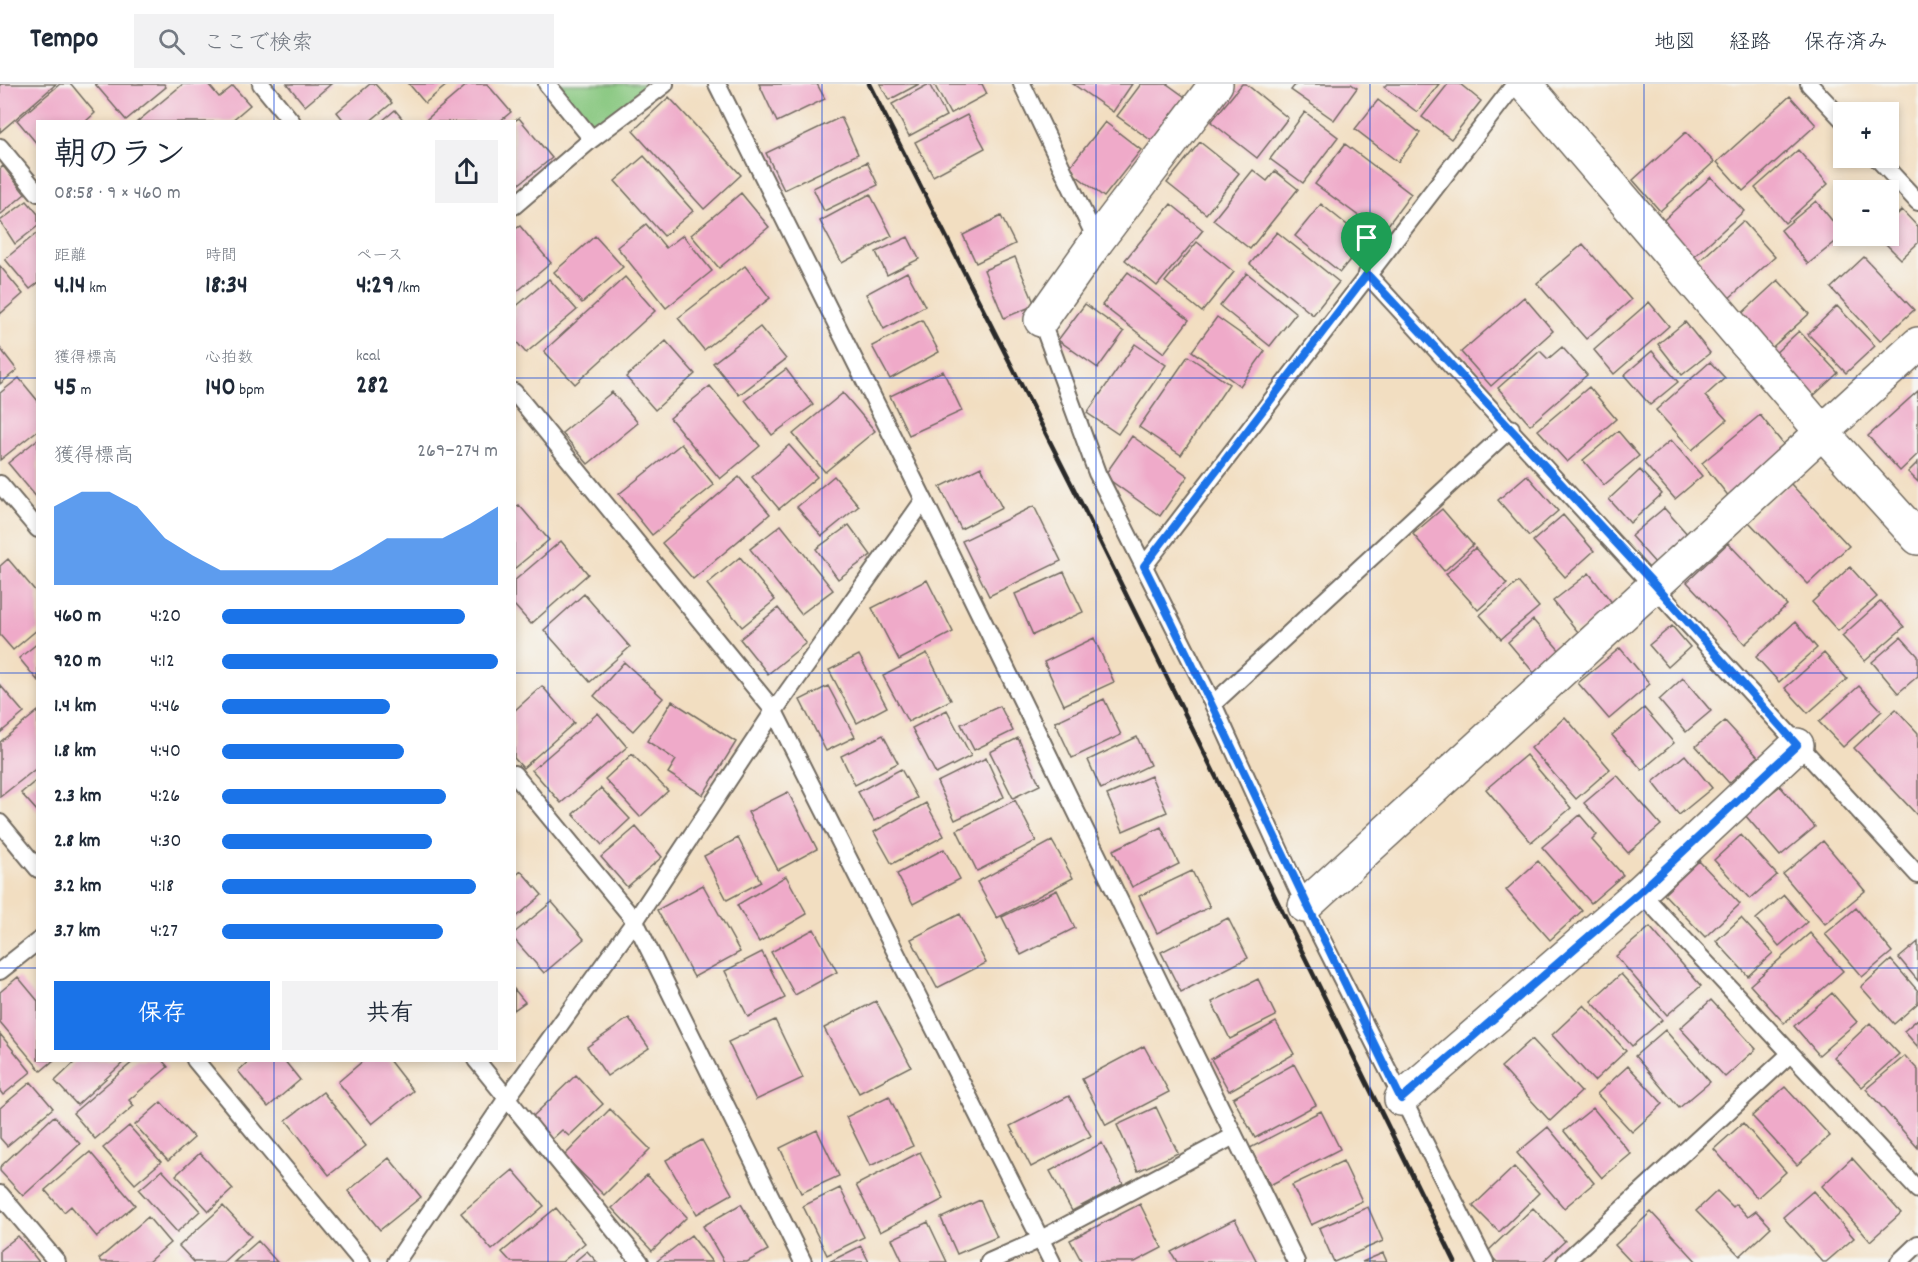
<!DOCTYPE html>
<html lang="ja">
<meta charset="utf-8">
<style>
:root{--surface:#fff;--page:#f2f2f3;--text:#1f2937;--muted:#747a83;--line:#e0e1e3;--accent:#1a73e8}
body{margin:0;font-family:Dekko,"Klee One",sans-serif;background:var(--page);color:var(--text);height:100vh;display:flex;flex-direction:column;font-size:22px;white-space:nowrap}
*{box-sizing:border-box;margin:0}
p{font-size:20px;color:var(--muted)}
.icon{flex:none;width:33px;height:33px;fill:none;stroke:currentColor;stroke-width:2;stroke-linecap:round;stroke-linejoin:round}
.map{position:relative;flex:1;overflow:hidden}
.side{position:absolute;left:36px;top:36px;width:480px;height:942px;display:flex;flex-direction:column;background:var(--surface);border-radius:0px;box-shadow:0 3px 9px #0003}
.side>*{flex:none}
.fabs{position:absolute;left:1833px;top:18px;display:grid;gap:12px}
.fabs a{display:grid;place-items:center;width:66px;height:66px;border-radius:0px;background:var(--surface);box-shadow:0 3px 9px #0003;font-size:30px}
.pin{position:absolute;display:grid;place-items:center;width:51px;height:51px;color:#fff;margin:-62px -26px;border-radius:50% 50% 50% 0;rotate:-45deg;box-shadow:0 0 6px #0007}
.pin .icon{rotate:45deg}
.round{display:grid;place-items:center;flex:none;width:63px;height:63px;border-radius:0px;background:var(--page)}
.headline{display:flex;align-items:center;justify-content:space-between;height:102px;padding:0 18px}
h1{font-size:33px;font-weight:700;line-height:45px}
.stats{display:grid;grid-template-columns:repeat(3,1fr);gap:9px;height:102px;padding:6px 18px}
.stats div{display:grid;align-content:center}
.stats b{font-size:26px;font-weight:700}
.stats small{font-size:16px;font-weight:400}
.stats p{font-size:16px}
.chart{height:168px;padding:12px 18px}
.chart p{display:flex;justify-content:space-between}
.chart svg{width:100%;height:108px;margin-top:6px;fill:var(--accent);opacity:.7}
.action{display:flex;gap:12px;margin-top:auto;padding:12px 18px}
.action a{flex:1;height:69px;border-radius:0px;background:var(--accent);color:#fff;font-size:24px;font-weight:700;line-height:69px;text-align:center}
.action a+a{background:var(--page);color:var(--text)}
ul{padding:0 18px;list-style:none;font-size:20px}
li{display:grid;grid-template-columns:96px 72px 1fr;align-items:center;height:45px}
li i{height:15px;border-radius:8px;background:var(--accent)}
header{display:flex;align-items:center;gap:36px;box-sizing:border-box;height:84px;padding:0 30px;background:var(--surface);border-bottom:2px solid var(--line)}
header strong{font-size:28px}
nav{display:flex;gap:33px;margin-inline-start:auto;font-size:21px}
.search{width:420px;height:54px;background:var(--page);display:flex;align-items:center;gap:15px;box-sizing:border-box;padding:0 21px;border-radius:0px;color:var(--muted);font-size:22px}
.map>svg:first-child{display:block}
</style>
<header>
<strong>Tempo</strong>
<div class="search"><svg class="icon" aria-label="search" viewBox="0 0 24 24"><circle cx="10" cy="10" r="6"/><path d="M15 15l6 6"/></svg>ここで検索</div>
<nav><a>地図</a><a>経路</a><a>保存済み</a></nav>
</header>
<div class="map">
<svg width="1918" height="1178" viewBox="0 0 1918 1178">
<rect width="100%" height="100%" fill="#f6f6f2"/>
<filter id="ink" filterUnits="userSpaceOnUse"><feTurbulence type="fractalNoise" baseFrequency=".0167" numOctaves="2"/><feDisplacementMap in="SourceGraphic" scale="12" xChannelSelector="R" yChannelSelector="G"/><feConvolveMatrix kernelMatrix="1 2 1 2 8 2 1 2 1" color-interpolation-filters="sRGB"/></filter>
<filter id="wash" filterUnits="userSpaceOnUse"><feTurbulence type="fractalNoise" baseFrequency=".008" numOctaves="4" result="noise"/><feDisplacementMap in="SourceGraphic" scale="24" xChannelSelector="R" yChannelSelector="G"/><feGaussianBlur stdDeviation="1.35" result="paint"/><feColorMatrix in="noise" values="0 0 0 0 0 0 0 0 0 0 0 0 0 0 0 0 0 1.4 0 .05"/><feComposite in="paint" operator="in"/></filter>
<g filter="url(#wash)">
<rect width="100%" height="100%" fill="#f2dec1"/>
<!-- green -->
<path fill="#85c67d" stroke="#587854" stroke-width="1.5" d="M547,0H665L592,55Z"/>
<g id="blocks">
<!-- building -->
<path fill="#efaac9" d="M0,0H56L0,48Z
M60,0H71L95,29L85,38H38V61L17,36Z
M95,0H164L166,3L126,36Z
M183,0H208L219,13L233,2L250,21L230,38H137Z
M287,0H331L305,22Z
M370,0H375L392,19L369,38H345L337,28Z
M409,0H448L425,19Z
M468,0H487L511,28L499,38H429L427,35Z
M759,0H817L825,15L777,38Z
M880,0H919L889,16Z
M929,0L946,32L909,52L892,20Z
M934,0H982L987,10L950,30Z
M1073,0H1132L1113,28Z
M1141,0H1167L1185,13L1152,57L1117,32Z
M1242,0H1246L1288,34L1257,74L1211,38Z
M1296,0H1351L1357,4L1334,36L1291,6Z
M1387,0H1439L1417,28L1384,3Z
M1448,0H1460L1481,17L1451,55L1422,33Z
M1790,12L1816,41L1743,107L1717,78Z
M669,13L741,91L704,125L633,47Z
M1378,16L1420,49L1398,78L1355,45Z
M395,26L405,38H381Z
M1305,28L1338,53L1303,99L1270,75Z
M967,31L985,64L933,92L915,58Z
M841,33L858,70L784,106L766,69Z
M519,34L552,74L514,104V37Z
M1105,38L1141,66L1104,113L1068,85Z
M1686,48L1714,78L1660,127L1633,96Z
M1200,58L1239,89L1206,130L1167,99Z
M1345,60L1411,110L1382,149L1315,100Z
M1798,66L1828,100L1785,139L1755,104Z
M644,72L693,127L664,152L615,97Z
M867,78L878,101L824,127L813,104Z
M3,82L25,110L0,131V85Z
M1253,86L1267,97L1275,87L1298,105L1250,165L1213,136Z
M1711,93L1744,127L1688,178L1656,143Z
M741,109L769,143L719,184L691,151Z
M870,110L892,152L842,179L820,137Z
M27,117L38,130V142L15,160L0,137Z
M1816,117L1844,151L1808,180L1781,146Z
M1171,120L1203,146L1157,202L1125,176Z
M1321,120L1366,156L1340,188L1295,152Z
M1902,126L1918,143V159L1901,175L1878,152H1888V139Z
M1001,132L1015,160L976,179L963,151Z
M1743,137L1775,173L1726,217L1694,182Z
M646,140L666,164L683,151L712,187L666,224L617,163Z
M520,142L551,179L514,210V146Z
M1277,148L1339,198L1313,231L1250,180Z
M37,149L38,199L30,205L5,175Z
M595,152L623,183L582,219L554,188Z
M908,153L919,175L887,191L876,168Z
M1197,158L1234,188L1202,228L1165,198Z
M1583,160L1631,216L1586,255L1537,199Z
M1015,173L1035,221L1004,234L984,186Z
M1864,173L1914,226L1880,257L1831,204Z
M0,182L23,210L0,230Z
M745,182L770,214L704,266L678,234Z
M907,188L925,222L884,245L866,210Z
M1128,188L1189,236L1164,269L1102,221Z
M1247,189L1296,229L1270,262L1220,222Z
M625,193L655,227L575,300L544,267Z
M549,195L577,226L526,269L514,255V224Z
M1778,196L1809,230L1767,268L1737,234Z
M1524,213L1553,247L1491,302L1461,268Z
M1649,218L1669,242L1614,290L1594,266Z
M1085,220L1124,248L1098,284L1058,256Z
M1837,222L1875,262L1846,289L1808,250Z
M1217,233L1265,267L1240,302L1192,267Z
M922,236L939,268L890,295L872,262Z
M1685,238L1710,269L1682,291L1658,260Z
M760,243L786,275L739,311L713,279Z
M1799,247L1838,289L1809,316L1770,274Z
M666,257L695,290L655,326L626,293Z
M1135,260L1166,281L1118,350L1087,329Z
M1562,263L1587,291L1530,341L1498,304L1540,267L1548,275Z
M0,264L17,286L0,300Z
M1652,267L1678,298L1650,321L1624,291Z
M1188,272L1229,300L1181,371L1139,343Z
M1710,278L1725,294L1705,312L1727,336L1692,366L1656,326Z
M786,285L813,321L772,351L745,316Z
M943,287L962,327L909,351L890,312Z
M19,294L38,317V346L0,376V309Z
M710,302L760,362L720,395L670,334Z
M1589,303L1616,335L1567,378L1538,346Z
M1918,307V370L1900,387L1868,352Z
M612,308L638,339L588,380L562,349Z
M843,309L875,347L825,388L793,350Z
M1760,331L1788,366L1730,414L1702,379Z
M1618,347L1639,372L1604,401L1583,376Z
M1132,352L1188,392L1160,432L1104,392Z
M38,355V415L8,379Z
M1671,356L1702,392L1675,415L1644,379Z
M681,360L714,401L652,451L619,410Z
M789,361L817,393L779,425L752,393Z
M1918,378V398L1908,388Z
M981,383L1002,424L961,445L940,403Z
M1640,386L1662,410L1630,439L1609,415Z
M1527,391L1558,427L1529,452L1498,416Z
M834,392L859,422L822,452L797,423Z
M739,393L770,430L693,495L662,459Z
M1790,399L1849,462L1808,500L1749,438Z
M519,421L549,456L514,485V424Z
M1034,422L1061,477L989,512L962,457Z
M1664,424L1689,452L1656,480L1631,452Z
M1442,425L1473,461L1444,487L1413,450Z
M1563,431L1594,467L1565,493L1533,457Z
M781,441L833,506L801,530L750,465Z
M849,441L871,471L838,495L816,465Z
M561,457L588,490L531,540L514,521V497Z
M1728,459L1787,521L1745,560L1687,498Z
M1475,464L1507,500L1478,526L1446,490Z
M740,473L775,516L742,543L707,500Z
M8,475L38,510V545L13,566L0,551V482Z
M1850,483L1877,513L1838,547L1812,518Z
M1064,488L1083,528L1033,551L1015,510Z
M1589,489L1613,520L1578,548L1553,517Z
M927,496L953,548L899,576L872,524Z
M1518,498L1539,523L1501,555L1480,531Z
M584,510L630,563L590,598L544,546Z
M1881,517L1904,543L1865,577L1842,552Z
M778,524L806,559L768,590L740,555Z
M1533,536L1560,567L1534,589L1508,558Z
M1795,538L1817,564L1779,598L1756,573Z
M1672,542L1690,563L1668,583L1649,561Z
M1901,553L1918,572V592L1898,609L1872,578Z
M1094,554L1114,598L1064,621L1044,578Z
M38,559V597L19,574Z
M1620,564L1650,600L1609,635L1578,599Z
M927,569L951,616L908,638L883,592Z
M1824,569L1847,595L1808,629L1785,604Z
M859,571L887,623L857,639L829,586Z
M624,578L663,614L633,647L594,612Z
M1683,594L1711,627L1686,648L1659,616Z
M0,601L24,629L0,649Z
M542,602L574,639L523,684L514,674V627Z
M828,602L855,653L826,667L800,616Z
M1859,602L1882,627L1843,663L1819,638Z
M1104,615L1121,651L1072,674L1055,638Z
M672,617L736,658L703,711L668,689L676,676L647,657Z
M1000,622L1013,647L974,666L961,640Z
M1644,624L1674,659L1642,686L1612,651Z
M1896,625L1918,649V732L1854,664Z
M947,626L971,672L936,690L912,644Z
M38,627V683L0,713V658Z
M598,629L627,663L561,719L532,686Z
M1565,633L1610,685L1576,715L1531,664Z
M1725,637L1758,673L1729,699L1696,662Z
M883,651L898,679L855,701L841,672Z
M1137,653L1150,681L1101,705L1088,676Z
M1018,654L1040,701L1013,714L990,668Z
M632,670L668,707L640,733L605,695Z
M1526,671L1571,724L1531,758L1486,705Z
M1685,671L1712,704L1679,731L1653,698Z
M986,674L1004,713L955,736L937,698Z
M901,685L917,714L874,737L858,708Z
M1617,691L1661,741L1628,769L1584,719Z
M1151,692L1167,728L1123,747L1107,711Z
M38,695V728L21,709Z
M1780,702L1815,743L1780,772L1745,731Z
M601,704L630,735L602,761L573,730Z
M788,708L817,765L778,786L748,728Z
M1015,716L1036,757L977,787L957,746Z
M926,719L944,752L892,780L874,748Z
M1580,731L1597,751L1592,756L1623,791L1591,819L1542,763Z
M636,743L662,773L627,803L601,773Z
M1161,743L1179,780L1132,803L1113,766Z
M1741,751L1777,791L1750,815L1714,776Z
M738,754L761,798L727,816L704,772Z
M1052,757L1073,794L997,834L977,798Z
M1823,757L1865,807L1825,840L1783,790Z
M944,765L960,795L913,820L897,790Z
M1538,777L1582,827L1550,856L1506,806Z
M1699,777L1740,820L1705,853L1664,810Z
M521,787L542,811L514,835V793Z
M1192,787L1210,823L1157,849L1139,812Z
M786,792L807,830L759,858L737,821Z
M703,801L740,868L694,893L657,826Z
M1057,806L1075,844L1021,871L1002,833Z
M1784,811L1807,838L1779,862L1756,835Z
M552,818L584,855L544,889L514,855V849Z
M1856,824L1892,868L1862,893L1825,850Z
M960,830L986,879L937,904L911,855Z
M1228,834L1248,874L1181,908L1161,868Z
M1741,834L1773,869L1748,892L1716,857Z
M1650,843L1701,902L1667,931L1616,872Z
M814,845L837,888L795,911L771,868Z
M1810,849L1843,887L1784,939L1750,901Z
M1918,858V897L1899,874Z
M762,868L785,914L748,933L725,887Z
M1891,876L1918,907V919L1894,940L1861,903Z
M1621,890L1662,936L1632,962L1591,917Z
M18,893L38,917V976H54L41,987L0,938V908Z
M1258,895L1276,932L1230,955L1212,918Z
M514,905L525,918L514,926Z
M1832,909L1857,938L1819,971L1794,942Z
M1711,916L1756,965L1725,993L1680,944Z
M876,917L911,982L859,1009L824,944Z
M1584,921L1626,967L1594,997L1552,951Z
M629,934L649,964L607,992L587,963Z
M1918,935V963L1904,947Z
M775,936L803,994L756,1016L728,958Z
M1276,938L1294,970L1229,1007L1211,975Z
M1870,939L1899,970L1862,1003L1834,973Z
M1665,946L1710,998L1679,1024L1635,972Z
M0,950L31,988L3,1011L0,1007Z
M1532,955L1581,1008L1550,1037L1501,983Z
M1144,962L1169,1008L1106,1041L1082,995Z
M1905,972L1918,986V1064L1866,1005Z
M77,976H126L77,1021L55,997Z
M135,976H162L168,983L129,1016L134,1022L95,1055L73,1029Z
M250,976H284L300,996L268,1023L238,987Z
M364,976H389L413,1007L372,1040L338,998Z
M1294,980L1316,1021L1255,1054L1233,1014Z
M1628,982L1663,1020L1632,1048L1597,1010Z
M576,991L603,1020L569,1052L562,1046L551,1056L531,1034Z
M31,998L53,1024L7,1062L0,1054V1024Z
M1785,1003L1830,1052L1797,1081L1752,1032Z
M323,1008L366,1062L329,1091L286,1036Z
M889,1012L913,1062L870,1082L846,1033Z
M1069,1012L1091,1052L1031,1083L1010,1042Z
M161,1018L194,1054L168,1077L135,1041Z
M1156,1023L1178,1069L1138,1087L1117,1041Z
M1593,1024L1631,1070L1602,1094L1564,1047Z
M610,1025L650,1065L604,1111L564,1072Z
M1321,1027L1340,1065L1270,1101L1250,1064Z
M54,1032L80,1060L23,1112L0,1087V1083Z
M1743,1039L1786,1088L1757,1114L1714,1065Z
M129,1042L161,1078L135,1100L103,1064Z
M1548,1043L1594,1099L1564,1124L1517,1069Z
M817,1046L839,1092L801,1109L780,1064Z
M702,1056L732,1110L697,1130L666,1076Z
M1102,1059L1123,1100L1072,1127L1050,1087Z
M90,1068L135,1121L97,1153L71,1122L64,1128L45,1106Z
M920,1068L944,1115L880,1148L856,1101Z
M200,1069L233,1105L209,1127L176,1091Z
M389,1074L421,1113L380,1146L348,1107Z
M1852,1074L1901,1129L1870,1157L1822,1102Z
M1343,1077L1362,1117L1311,1141L1292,1101Z
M1514,1083L1539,1109L1499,1148L1473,1122Z
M162,1086L200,1127L177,1148L139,1106Z
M513,1086L544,1122L492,1166L461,1129Z
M647,1091L687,1133L652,1167L612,1124Z
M840,1104L864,1153L827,1171L803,1122Z
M1717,1107L1733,1123L1736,1120L1748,1133L1756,1127L1771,1143L1740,1172L1696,1127Z
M1813,1107L1854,1154L1826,1178H1823L1783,1133Z
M980,1116L997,1153L957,1170L941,1134Z
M741,1120L768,1166L747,1178H724L703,1142Z
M1140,1120L1162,1164L1135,1178H1082L1070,1156Z
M223,1122L251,1152L223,1178H194L179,1162Z
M1368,1123L1383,1157L1334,1178L1319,1144Z
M556,1124L585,1159L562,1178H511L502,1168Z
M1533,1124L1565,1157L1542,1178H1497L1487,1168Z
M1651,1128L1697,1178H1631L1615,1161Z
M148,1133L170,1159L148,1178H101L99,1175Z
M1235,1135L1257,1178H1177L1171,1168Z
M928,1138L947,1178H903L892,1155Z
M691,1151L712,1178H658L657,1177Z
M18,1152L39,1178H0V1166Z
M258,1157L277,1178H234Z
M861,1162L869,1178H829Z
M587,1167L597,1178H574Z
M1383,1169L1387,1178H1362Z"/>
</g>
</g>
<g filter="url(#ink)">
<use href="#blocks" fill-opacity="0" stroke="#716a60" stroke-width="1.5"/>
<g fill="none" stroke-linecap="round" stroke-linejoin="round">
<defs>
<path id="service" d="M261,0L292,38
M547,0L592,55
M717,0L924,416L1296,1178
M1022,0L1097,157
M1809,0L1844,37
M0,63L38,109
M1877,74L1918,118
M514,122L592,55L665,0
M1367,190L1918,791
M1041,236L1097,389L1213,620L1305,822L1485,1178
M514,308L774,627L1052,1178
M0,400L38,445
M1144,482L1515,0
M1213,620L1511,344
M514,690L635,837L803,1178
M0,739L38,785
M1640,808L1918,1106
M0,887L38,857
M195,976L362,1178
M476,976L640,1178
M0,1110L57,1178
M396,1178L507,1014L635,837L774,627L924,416
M989,1178L1041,1155L1234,1052
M1565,1178L1790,970
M1899,1178L1918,1160"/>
<path id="minor" d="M1525,0L1822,348L1918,454
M1041,236L1097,157L1216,0
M1305,822L1918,260
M1401,1015L1640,808L1797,661"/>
</defs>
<!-- service casing -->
<use href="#service" stroke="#716a60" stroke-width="20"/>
<!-- minor casing -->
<use href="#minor" stroke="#716a60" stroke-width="36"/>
<!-- service -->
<use href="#service" stroke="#fff" stroke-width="16"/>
<!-- minor -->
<use href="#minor" stroke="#fff" stroke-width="33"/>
<!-- rail -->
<path stroke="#2b2b2b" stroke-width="4.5" d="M869,0L1083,423L1455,1178"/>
</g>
</g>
<g fill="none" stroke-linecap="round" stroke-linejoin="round" filter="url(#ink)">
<defs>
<path id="route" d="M1367,190L1655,501L1797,661L1640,808L1401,1015C1314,838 1232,659 1144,482Z"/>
</defs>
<!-- route casing -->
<use href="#route" stroke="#fff" stroke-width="12"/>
<!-- route -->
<use href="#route" stroke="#1a73e8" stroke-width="8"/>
</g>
<!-- grid -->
<path fill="none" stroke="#1d4ed8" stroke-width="1.5" stroke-opacity="0.55" d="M274,0V38M548,0V1178M822,0V1178M1096,0V1178M1370,0V1178M1644,0V1178M0,294H38M514,294H1918M0,589H38M514,589H1918M0,884H38M514,884H1918M274,976V1178"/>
</svg>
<div class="fabs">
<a>+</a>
<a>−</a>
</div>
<div class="pin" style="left:1367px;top:190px;background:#1e9e55"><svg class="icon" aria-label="arrive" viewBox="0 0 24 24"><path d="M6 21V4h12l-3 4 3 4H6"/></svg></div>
<section class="side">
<div class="headline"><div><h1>朝のラン</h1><p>08:58 · 9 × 460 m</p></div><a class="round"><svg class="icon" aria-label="share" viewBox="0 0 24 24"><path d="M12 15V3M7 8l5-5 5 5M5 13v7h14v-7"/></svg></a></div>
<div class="stats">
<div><p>距離</p><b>4.14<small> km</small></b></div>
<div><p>時間</p><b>18:34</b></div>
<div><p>ペース</p><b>4:29<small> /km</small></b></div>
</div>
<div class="stats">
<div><p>獲得標高</p><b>45<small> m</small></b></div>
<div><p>心拍数</p><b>140<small> bpm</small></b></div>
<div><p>kcal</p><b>282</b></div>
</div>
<div class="chart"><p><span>獲得標高</span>269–274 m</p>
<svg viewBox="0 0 160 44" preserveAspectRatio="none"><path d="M0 44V12L10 6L20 6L30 12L40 25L50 32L60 38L70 38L80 38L90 38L100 38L110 32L120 25L130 25L140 25L150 19L160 12V44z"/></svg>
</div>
<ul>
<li><b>460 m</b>4:20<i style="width:88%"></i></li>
<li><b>920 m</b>4:12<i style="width:100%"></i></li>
<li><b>1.4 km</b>4:46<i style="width:61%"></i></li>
<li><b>1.8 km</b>4:40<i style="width:66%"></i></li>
<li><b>2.3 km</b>4:26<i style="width:81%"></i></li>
<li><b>2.8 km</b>4:30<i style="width:76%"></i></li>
<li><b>3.2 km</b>4:18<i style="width:92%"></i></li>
<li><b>3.7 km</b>4:27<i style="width:80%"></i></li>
</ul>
<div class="action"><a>保存</a><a>共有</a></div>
</section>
</div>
